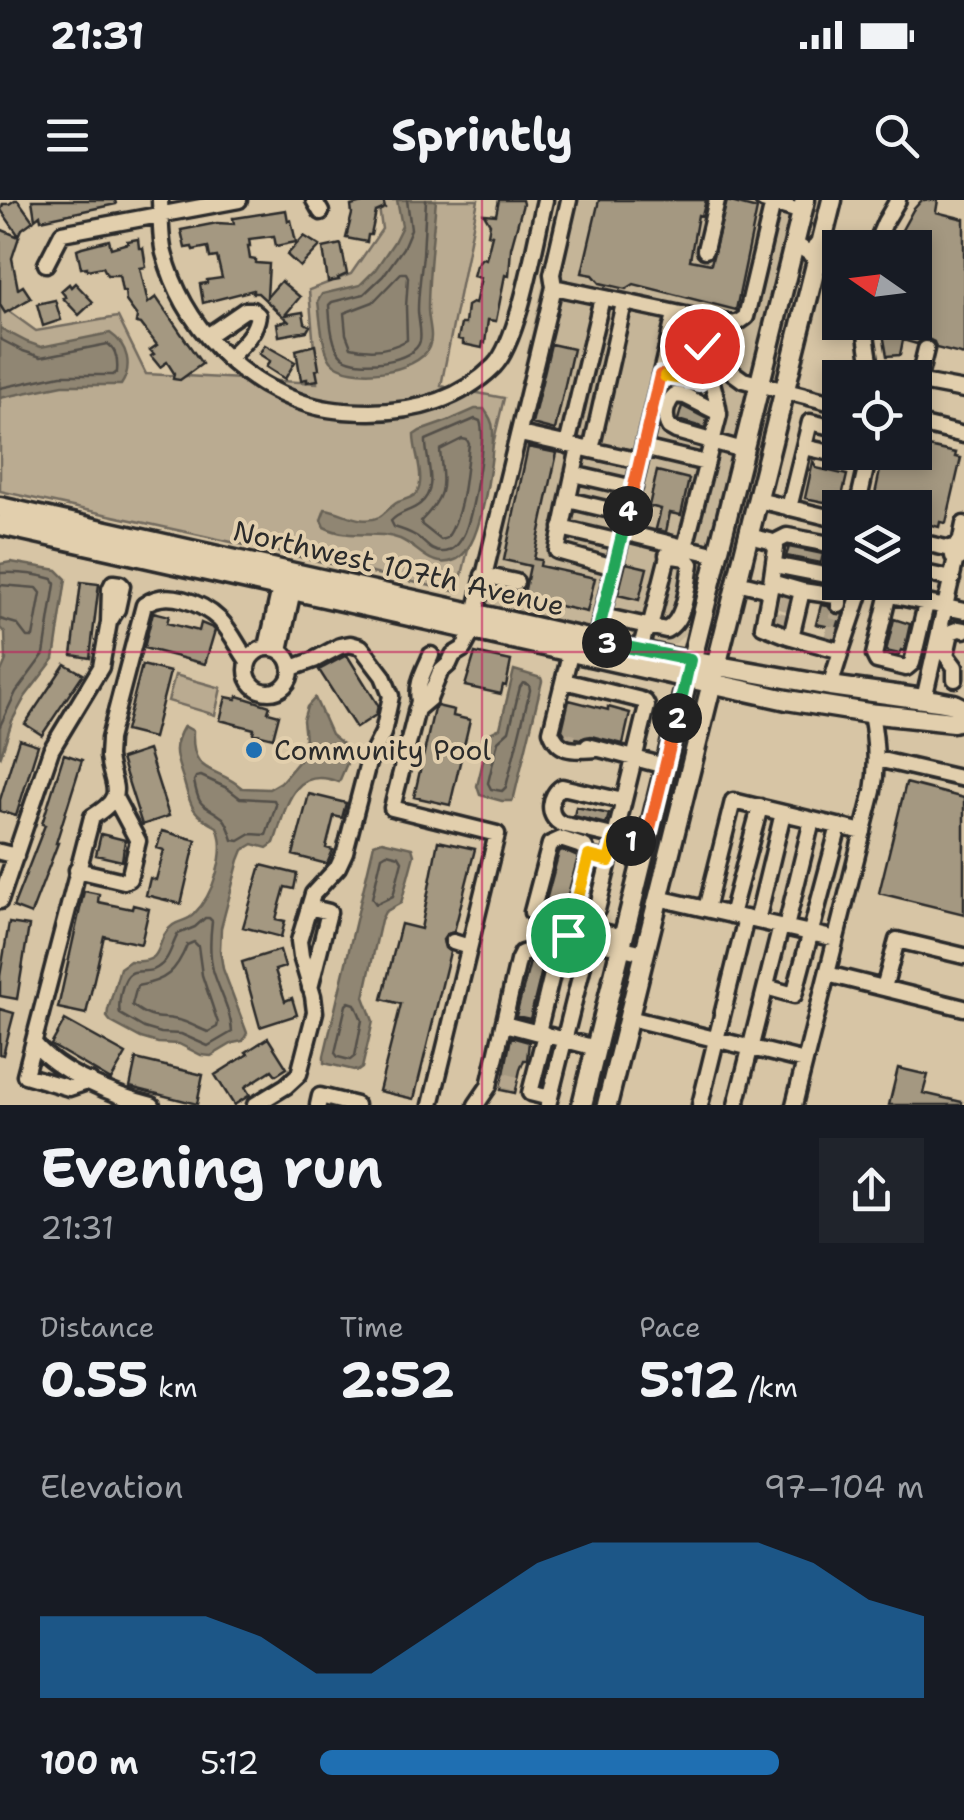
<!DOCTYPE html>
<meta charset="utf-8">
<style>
:root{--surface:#171b24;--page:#20242c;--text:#f1f3f6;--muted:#9ea1a6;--accent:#1f6fb2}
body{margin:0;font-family:"Shantell Sans",sans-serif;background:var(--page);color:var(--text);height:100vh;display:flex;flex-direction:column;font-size:38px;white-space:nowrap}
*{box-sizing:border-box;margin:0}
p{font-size:32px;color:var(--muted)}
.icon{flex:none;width:55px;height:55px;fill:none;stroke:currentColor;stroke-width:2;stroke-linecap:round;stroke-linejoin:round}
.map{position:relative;height:905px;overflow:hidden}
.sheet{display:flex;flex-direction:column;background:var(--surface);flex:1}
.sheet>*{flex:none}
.needle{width:65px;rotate:284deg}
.buttons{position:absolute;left:822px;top:30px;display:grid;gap:20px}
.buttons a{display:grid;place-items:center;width:110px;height:110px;border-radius:0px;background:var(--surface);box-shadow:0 5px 15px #0003;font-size:50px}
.pin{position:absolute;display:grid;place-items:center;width:85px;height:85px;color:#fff;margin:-42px;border:5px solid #fff;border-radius:50%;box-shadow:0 2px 10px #0007}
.km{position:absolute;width:50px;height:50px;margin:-25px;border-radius:50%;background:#222;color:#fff;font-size:28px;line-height:50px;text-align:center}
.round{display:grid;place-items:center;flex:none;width:105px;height:105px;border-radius:0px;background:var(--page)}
.summary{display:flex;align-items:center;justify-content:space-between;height:170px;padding:0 40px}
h1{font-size:55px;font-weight:700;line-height:75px}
.stats{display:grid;grid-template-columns:repeat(3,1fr);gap:15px;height:170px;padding:10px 40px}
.stats div{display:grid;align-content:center}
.stats b{font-size:50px;font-weight:700}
.stats small{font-size:28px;font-weight:400}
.stats p{font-size:28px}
.chart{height:280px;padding:20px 40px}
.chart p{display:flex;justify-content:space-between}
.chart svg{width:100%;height:180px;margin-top:10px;fill:var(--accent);opacity:.7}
ul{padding:0 40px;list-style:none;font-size:32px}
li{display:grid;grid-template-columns:160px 120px 1fr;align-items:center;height:75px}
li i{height:25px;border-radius:12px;background:var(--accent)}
.status{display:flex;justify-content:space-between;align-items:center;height:70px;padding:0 50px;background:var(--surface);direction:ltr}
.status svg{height:28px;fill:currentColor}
header{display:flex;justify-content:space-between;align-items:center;height:130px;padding:0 40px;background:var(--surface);font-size:45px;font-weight:700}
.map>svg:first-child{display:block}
</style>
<div class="status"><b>21:31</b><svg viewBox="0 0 49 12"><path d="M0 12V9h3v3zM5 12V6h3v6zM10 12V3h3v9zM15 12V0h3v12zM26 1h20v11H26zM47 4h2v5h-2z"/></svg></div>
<header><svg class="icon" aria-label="menu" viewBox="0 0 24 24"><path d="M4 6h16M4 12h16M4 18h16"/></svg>Sprintly<svg class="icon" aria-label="search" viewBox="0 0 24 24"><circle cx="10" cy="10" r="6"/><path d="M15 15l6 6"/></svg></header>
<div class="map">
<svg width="964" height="905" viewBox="0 0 964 905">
<rect width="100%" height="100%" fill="#d7c5a5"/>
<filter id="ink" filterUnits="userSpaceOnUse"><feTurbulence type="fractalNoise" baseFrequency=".01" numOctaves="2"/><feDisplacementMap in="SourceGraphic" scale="20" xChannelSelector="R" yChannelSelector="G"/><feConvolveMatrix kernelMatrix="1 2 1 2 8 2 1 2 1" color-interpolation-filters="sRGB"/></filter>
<g filter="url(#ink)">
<!-- built -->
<path fill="#c5b598" d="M562,0H792L687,432L676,443L668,445H656L469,400Z"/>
<!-- green -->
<path fill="#baab91" stroke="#726b5e" stroke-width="2.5" d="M378,0H478L441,186L504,198L458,392L0,291V105L36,131L118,117L146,174L317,183L309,90L351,74L382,29Z
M175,475L221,488L215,515L168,501Z"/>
<!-- water -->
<path fill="#908673" stroke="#686256" stroke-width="2.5" d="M397,0H436C433,36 428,73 428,109C428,121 434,136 429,147C419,173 348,182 331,161C322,149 320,116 318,101L322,94L360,85L375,70L394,42L402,26Z
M0,128L27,142L41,147L110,133C128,145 133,167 121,185H63L0,198Z
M475,209H484C489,216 493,222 493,230C494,256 484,313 474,337C471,345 463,357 455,360C431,370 419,347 400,339C374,329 353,341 324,327L321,320L325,309C343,311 361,326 379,317C386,313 390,306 398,302C409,298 419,297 420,283C422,267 414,251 414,235L420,231L448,221Z
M11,362L57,370L66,379L54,459L25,497L12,521L0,558V474L6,460L5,433L0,428V364Z
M514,470L541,478L542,481L514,597L512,601H502L480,595L477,586L490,533L500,528Z
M315,498L331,534L347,547L351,554L339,582C291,564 286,610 274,643L267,648L253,644L243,650L239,660L221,728L220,750L223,769L247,833L243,841L233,843L211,856L201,855L179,844L158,843L141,838L111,822L107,817L108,810L120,768L130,761C169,765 152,740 173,725C180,720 188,721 194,714C213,695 228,652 217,627C192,614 191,607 184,582C177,558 170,550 184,526L193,531C191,577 216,565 242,588L269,589L281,582L299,561L306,548L303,520L307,507Z
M382,641L412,648L414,655L401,703L385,712L381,720L364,797L373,821L362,868L358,871L324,863V856L374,644Z"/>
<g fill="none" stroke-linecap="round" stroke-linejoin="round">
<!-- shore -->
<path stroke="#534f48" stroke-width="2.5" d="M407,0L411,29L403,48L383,76L364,94L332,102L329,105C330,119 331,147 343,157C358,169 415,162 420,141C422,131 418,120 418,110C418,92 421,73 423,55C424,37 425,18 426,0
M401,73H406L408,77L406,107L407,140C390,150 371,152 351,147L346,134L344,113L373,102Z
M0,139L23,151L41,157L108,144C117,150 118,161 117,172L113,175H61L0,188
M475,219L480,221C487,240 473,311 465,332C461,341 454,352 443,352C431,353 425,342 416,336C409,332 401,329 394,327L391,321C400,311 410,312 420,304C440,288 425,260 426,240Z
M462,239L467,240L469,244C465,274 464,313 447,338L441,340L422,325L421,321C448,293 443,286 440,250Z
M0,373C18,372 36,374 53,379L55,384L44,454L16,492L0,526
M0,385L37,388L41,393L33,437H27L17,424L0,419
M523,483L529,485L530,490L506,587L502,591L491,589L488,583L498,541L509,531L520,487Z
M201,576L227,588L240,598L274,600L276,605L266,635L251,634L239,641L233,640C231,634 228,623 223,618C203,602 200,612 194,581L196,577Z
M387,653L399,656L402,661L393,696L376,704L372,698L382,656Z
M205,718H209L212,721C210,737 209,754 213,770C219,791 231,810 232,832L208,846L181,834L161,833L144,828L120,814C118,805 121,775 134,772C142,770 149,773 157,768C170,760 171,746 178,734L195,727Z
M194,742L198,746L202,775L218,823L217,827L208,832C200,829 193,825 185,822C163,814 155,824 132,805L137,786C166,781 176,772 187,745Z
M349,802L355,804L362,820L355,856L350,860L338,857L335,853L346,805Z"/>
</g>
<!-- building -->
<path fill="#a49881" stroke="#2b2b2b" stroke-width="2.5" d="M15,0H18L33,21L22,29L19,36L1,10L3,4H9Z
M32,0H115L116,4L41,20L40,15L35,19Z
M362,0H383L385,8L376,12L371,35H368L367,42L346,38L352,14L351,6L362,3Z
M499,0H522L523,4L511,48L509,76L505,75L496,121L488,120L485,143L483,142L482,148L463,144V140L458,139L461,124H465L467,106L472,103L475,104L481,78L473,76L476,65L482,58L486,59L492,35L488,34L490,24L484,14L496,15Z
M599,0H706L702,16L698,15L690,60L711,64L727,1L757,9L736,110L634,84L626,89L600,83L593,75L582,73Z
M922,0H938L936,12L964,19V155L936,148L934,142L928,139H922L917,144L903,140L900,155L887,156L881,122H915V48H892L913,10Z
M286,10L288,21L291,20L296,42L276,46L274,36L249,39L250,46H248L250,59L256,60V63L269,64L267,97L281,81L300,97L285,115L303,112L305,123L310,126L307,131L279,136L277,123L288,121L258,93H253V90L203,103L200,84L207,83V80L222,78L217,57L210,58L208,47L193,50L192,47L185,48L181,30L217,23L234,24L233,18H235Z
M0,29L19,37L12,58L18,89L23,86L31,98L5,113L0,105Z
M304,36L320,46L300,67L287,55Z
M138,39L139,48H143L146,67L140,68L148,103L156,97L202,164L180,180L173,179L174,173L167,162L160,167L151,156L154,154L150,150L157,145L141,124L136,123L137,116L126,101L125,91H122L119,75H107L103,67L87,70V67L81,68L77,49L82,47L109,40L111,48L128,43L127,41Z
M341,44L347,74L338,78L339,80L328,82L323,48Z
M75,83L93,102L79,115L63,98L66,97L61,91L69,84L71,87Z
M55,100L61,120L43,126L37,104Z
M551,144L573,149L555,230L532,224Z
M265,145L295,162L285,179L266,167L270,161L259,154Z
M315,145L319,169L316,170L318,180L307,182V179L301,180L296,150Z
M682,206L707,219L705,228L678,220Z
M915,244L956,253L955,257L961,258L946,323L940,322L939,327L915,321V308H872L884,252H915Z
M528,247L557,253L534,359L541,360L540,366L595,378L587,412L523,398L530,366L504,360Z
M813,262L816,268L847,275L839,309L828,306L829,303L805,298Z
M657,271L689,279L681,315L670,313L666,332L656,329L661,309L649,306Z
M789,347L823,354L821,363L786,356Z
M626,363L647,368L639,400L618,395Z
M81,382L99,384L90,458L72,455Z
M821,405L828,406L835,415H841L834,438L827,436L830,427L816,424Z
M153,412L169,416L167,423L199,431L201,423L213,428L215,430L205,464L144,448Z
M894,419L910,424L904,451L901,450L899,454L886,451Z
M475,453L511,461L506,486L503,485L501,494L465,486Z
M347,455L378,505L376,515L356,528L319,470Z
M65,464L83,474L42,535L25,524Z
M142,465L170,472L153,538L125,531Z
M238,496L270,506L268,512L279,515L273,538L253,533L254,529L220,520L226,497L236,499Z
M569,500L608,510V507L630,513L623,544L591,536L580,539L566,536L562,530Z
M437,506L454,510L453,516L470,520L450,605L414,597L434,509Z
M19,539L38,545L16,616L0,611V600Z
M148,550L169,616L142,625L121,559Z
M64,554L82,560L56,643H58L31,714L13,707L45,625L42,624Z
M906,583L964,598V714L879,693Z
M309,594L346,603L342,618L334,616L326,648L333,650L327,664L293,655Z
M576,607L609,614L606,624L574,616Z
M162,631L196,640L181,704L146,695L150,678L156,680L164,650L157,648Z
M101,634L125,640L122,661L96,655Z
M438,641L475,649L454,732L447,734L443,740L445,748L450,752L414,899L379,891L401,804L382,799L401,724L421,729Z
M562,650L578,657L563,713L544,708L559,652Z
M261,665L297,674L294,689L285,687L276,719L285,721L281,737L243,727Z
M84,691L99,694L98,702L132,709L133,705L149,709L141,744L104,736L86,814L58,808Z
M9,723L29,726L17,799L0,796V776Z
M280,750L285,767L275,770L285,801L292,798L297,815L260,827L242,762Z
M530,762L543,766L530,819L516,816Z
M0,809L14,813L3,855L0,854Z
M65,820L126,854L111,880L51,845Z
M511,837L529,842L527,860H524L520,870L515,893L501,890Z
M268,838L287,868L276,875L272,870L245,887L250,895L234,905L215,875L248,854L246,852Z
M136,859L203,875L197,904L130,887Z
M898,868L928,875L923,893L962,902V905H889Z"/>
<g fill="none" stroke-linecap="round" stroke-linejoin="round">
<!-- minor-tunnel -->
<path stroke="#b5a68d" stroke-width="14" stroke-dasharray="14 7" stroke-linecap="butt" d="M779,402L795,406
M774,418L791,422
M831,440L839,405
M564,539L574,542
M503,880L517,884"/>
<defs>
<path id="minor" d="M160,0C161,17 160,37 164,53C183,125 239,184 310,205C330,211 350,212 370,212C416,212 461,199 494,166C519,141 536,37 545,0
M314,0L321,12
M763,0L802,12
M794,43L818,59L840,65
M815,46L840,52
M874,48L885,22L898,0
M705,50L717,0
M46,64L62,33L239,0
M554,87L714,121L732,172L743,180L840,205
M714,121L736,124L746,117L773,3
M864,122L871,167L882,178
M207,136L245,110H252L258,115C255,135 241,145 228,159
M660,175L699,182L710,172
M927,183L964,190
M915,185L917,186L926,149
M719,213L685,196L675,195C666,203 663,217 669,227L676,231L743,250
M915,223L964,235
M520,234L640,261L596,440
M567,245L602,98
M579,247L557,351L614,367
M804,247L867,261
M643,248L706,263
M591,250L624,103
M640,261L675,114
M573,274L634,288
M568,300L627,314
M758,300L840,320
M789,308L810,222L840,229
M857,308L869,255
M561,328L620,342
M623,332L717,355
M749,336L770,341L776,348L770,390
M915,341L951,349
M773,343L787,336L840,346
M960,344L964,324
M685,347L719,215C716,182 697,151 698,118
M960,358L953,356L952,348L958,344L964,348
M774,365L840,378
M915,371L952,379
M483,375L516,382
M737,382L770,390L763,426L788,436L841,451L830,486
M771,382L802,391L791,437
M863,384L882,388L895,396L964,411
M802,391L836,396L839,398V405
M889,393L874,455L877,461L906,468L912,463L926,404
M602,416L666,430C686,420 687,385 691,364L686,358L667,355
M267,447L280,388L284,381
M247 470a22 22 0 1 1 44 0a22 22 0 1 1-44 0Z
M280,450L293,390L292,383
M640,450L645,432L650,427L671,344
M841,451L864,382
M570,454L551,531C559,554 576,550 597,549
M431,455C425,470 416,483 419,501L392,608L497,634L431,905
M955,479V467L946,455L951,432L959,429L964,430
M564,481L641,500L645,502L647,506L597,710L577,704
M924,499L956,358
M416,510L429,499L440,472L449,464L453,455L463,449L469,438L554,87L552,74L569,0
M588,546L665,566
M877,559L964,579
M623,601L562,587C549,595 546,617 562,624L646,644
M0,652L16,656
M77,670L124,681L129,679L138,641L114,596
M658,698L836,739
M0,701L51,550L101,467L109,422L110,389L113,383L120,384L122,386L117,409L109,422
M309,707L329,712L310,788
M706,709L733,601L863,632
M731,715L760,607
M757,721L783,613
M571,724L623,737
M571,726L538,717L532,712L550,644L561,639L585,647L589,656L609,661
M786,727L812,620
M568,735L644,753
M453,742L469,747
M827,774L964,808
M766,787L794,795L839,626
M884,788L897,740L964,756
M629,818L805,861
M504,824L596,848
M538,832L556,758L568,735L589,656
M545,834L530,893L550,898
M34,843C58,873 115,896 152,905
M90,881L69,888L25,875L92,617C128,595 112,588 108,557C108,555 109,542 109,539L144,405C166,388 201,402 220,420C231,431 239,449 248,461
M255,905L286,886L299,874L315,812L313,796L301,756L299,741L313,694L338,667L345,652L368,563L383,533L391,496L383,476L361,447L350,444L340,446L314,460L292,468
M318,905L320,896L356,905
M476,905L489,886L518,761L522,753L530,751L583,765L548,905
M700,905L746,718
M736,905L781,726
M794,905L873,591C878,564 876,540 871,514"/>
<path id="major" d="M0,307L668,457L830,486L938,501L954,504L964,509
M0,325L787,500L868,513L953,522L964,519
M582,905L805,0
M607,905L832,0"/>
</defs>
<!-- minor casing -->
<use href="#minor" stroke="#2b2b2b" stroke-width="21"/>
<!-- major casing -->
<use href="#major" stroke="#2b2b2b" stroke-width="25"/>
<!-- minor -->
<use href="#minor" stroke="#e2cfad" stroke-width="14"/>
<!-- major -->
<use href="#major" stroke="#e2cfad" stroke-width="18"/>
</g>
</g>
<g fill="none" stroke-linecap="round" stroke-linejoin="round" filter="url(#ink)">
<defs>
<path id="split-1" d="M568,735L589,656L609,661L615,638L631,641"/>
<path id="split-2" d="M631,641L646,644L677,518"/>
<path id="split-3" d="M607,443L690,460L677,518"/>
<path id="split-4" d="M607,443L596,440L628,311"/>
<path id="split-5" d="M628,311L660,175L665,176"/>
<path id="split-6" d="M665,176L699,182L710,172L702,146"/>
</defs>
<!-- split-1 casing -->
<use href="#split-1" stroke="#fff" stroke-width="20"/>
<!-- split-2 casing -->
<use href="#split-2" stroke="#fff" stroke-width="20"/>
<!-- split-3 casing -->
<use href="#split-3" stroke="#fff" stroke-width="20"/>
<!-- split-4 casing -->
<use href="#split-4" stroke="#fff" stroke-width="20"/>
<!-- split-5 casing -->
<use href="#split-5" stroke="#fff" stroke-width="20"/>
<!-- split-6 casing -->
<use href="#split-6" stroke="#fff" stroke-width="20"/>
<!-- split-1 -->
<use href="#split-1" stroke="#f5b400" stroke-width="12"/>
<!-- split-2 -->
<use href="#split-2" stroke="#f0652b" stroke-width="12"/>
<!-- split-3 -->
<use href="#split-3" stroke="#22a559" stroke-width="12"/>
<!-- split-4 -->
<use href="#split-4" stroke="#22a559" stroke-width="12"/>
<!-- split-5 -->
<use href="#split-5" stroke="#f0652b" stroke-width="12"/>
<!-- split-6 -->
<use href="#split-6" stroke="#f5b400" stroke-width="12"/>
</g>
<!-- grid -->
<path fill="none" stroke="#c2185b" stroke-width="2.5" stroke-opacity="0.55" d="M482,0V905M0,452H964"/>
<!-- markers -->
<circle fill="#1f6fb2" stroke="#e2cfad" stroke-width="4" cx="254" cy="550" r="10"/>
<g text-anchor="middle" stroke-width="8" stroke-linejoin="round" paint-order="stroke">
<!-- street labels -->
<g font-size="28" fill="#2b2b2b" stroke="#e2cfad">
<text transform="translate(399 368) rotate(13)" y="10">Northwest 107th Avenue</text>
</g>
<!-- poi labels -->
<g font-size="28" fill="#2b2b2b" stroke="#e2cfad" text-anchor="start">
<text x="274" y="560">Community Pool</text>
</g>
</g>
</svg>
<div class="buttons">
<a><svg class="needle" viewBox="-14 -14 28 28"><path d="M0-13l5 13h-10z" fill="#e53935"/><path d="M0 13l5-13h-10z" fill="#9ea1a6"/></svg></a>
<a><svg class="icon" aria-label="locate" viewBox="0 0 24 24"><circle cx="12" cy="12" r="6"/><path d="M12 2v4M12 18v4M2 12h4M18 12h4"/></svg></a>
<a><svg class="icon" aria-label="layers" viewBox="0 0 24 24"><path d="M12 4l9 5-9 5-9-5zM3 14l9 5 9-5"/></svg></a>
</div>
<div class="pin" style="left:568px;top:735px;background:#1e9e55"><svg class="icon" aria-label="arrive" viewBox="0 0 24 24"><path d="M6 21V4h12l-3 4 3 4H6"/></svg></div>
<div class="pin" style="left:702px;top:146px;background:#d93025"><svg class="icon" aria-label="check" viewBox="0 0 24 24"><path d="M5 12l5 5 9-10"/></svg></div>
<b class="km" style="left:631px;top:641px">1</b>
<b class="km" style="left:677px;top:518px">2</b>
<b class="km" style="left:607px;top:443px">3</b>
<b class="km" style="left:628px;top:311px">4</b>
</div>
<section class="sheet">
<div class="summary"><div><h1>Evening run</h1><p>21:31</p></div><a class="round"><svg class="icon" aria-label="share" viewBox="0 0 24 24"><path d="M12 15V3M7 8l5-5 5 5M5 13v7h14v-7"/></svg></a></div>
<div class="stats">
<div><p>Distance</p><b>0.55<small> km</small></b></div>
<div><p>Time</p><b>2:52</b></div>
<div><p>Pace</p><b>5:12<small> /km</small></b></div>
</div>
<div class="chart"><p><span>Elevation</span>97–104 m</p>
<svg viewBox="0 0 160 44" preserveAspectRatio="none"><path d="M0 44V24L10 24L20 24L30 24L40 29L50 38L60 38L70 29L80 20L90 11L100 6L110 6L120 6L130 6L140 11L150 20L160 24V44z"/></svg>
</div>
<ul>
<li><b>100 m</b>5:12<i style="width:76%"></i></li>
</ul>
</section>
